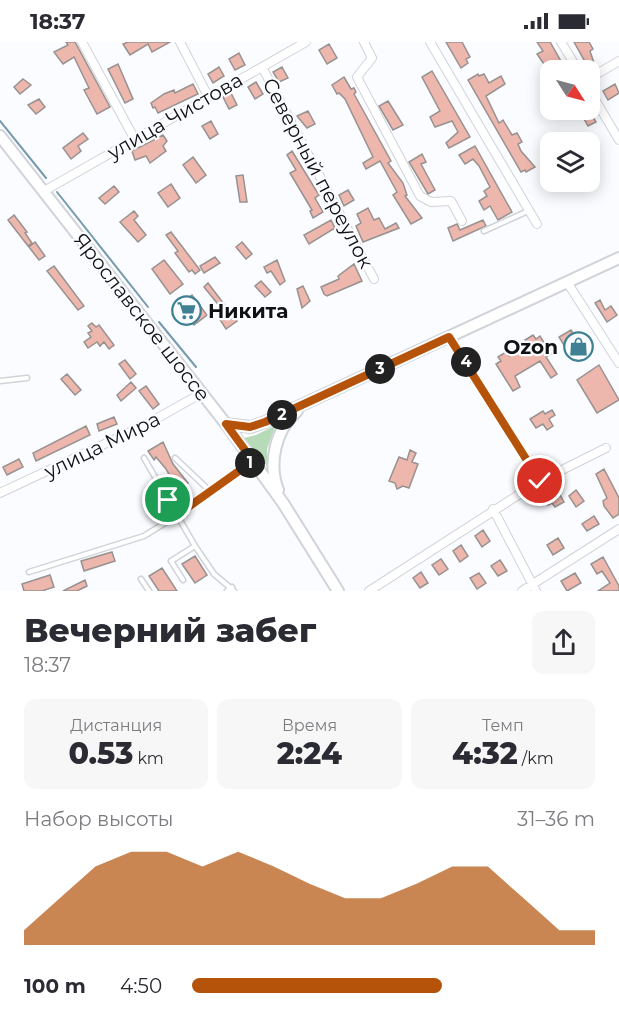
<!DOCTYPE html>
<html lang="ru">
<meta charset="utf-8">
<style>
:root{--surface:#fff;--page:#f7f7f7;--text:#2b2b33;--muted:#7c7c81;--accent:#b45309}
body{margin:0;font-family:Montserrat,sans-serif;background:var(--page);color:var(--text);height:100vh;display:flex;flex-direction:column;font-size:22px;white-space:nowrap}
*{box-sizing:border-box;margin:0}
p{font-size:20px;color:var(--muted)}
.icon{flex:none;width:33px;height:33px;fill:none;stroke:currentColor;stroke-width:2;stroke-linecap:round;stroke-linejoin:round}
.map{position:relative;height:549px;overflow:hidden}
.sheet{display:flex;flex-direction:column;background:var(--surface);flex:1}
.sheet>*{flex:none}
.needle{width:39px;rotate:126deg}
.buttons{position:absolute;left:540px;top:18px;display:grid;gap:12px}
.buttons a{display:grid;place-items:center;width:60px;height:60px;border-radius:12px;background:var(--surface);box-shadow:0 3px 15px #0003;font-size:30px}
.pin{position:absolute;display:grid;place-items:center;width:51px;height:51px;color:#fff;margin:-26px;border:3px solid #fff;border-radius:50%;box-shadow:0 2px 6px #0007}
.km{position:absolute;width:30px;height:30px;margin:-15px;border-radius:50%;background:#222;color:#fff;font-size:16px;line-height:30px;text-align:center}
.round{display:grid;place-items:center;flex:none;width:63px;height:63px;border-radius:12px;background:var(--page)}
.summary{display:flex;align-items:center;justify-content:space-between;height:102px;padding:0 24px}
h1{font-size:33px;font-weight:800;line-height:45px}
.figures{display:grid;grid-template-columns:repeat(3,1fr);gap:9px;height:102px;padding:6px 24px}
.figures div{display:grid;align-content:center;border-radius:12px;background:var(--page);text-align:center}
.figures b{font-size:30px;font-weight:800}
.figures small{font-size:16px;font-weight:400}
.figures p{font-size:16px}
.chart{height:168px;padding:12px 24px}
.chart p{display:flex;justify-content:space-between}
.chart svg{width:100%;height:108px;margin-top:6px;fill:var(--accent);opacity:.7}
ul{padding:0 24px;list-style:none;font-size:20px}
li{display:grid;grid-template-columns:96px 72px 1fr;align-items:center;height:45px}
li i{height:15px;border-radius:8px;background:var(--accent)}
.status{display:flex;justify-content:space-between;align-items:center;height:42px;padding:0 30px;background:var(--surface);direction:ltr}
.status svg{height:16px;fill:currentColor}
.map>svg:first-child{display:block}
</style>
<div class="status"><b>18:37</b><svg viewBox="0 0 49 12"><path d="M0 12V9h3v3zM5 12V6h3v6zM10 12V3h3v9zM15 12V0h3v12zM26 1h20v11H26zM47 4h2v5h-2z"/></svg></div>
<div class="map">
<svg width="619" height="549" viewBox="0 0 619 549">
<rect width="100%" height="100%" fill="#fafcff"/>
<!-- green -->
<path fill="#b7dbb8" d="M276,383L267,407V424L244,396L256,393Z"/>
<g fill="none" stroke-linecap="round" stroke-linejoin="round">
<!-- stream -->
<path stroke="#769aae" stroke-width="2" d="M0,79L46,136
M57,150L148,265
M159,280L196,325"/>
</g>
<!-- building -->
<path fill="#eeb7ad" stroke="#979190" stroke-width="1.5" d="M66,0H75L110,65L97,72L84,48L89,46L74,15L63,22L54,10L68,3Z
M128,0H170L152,10L148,2L130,13L123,2Z
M446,0H462L470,15L466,17L468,21L461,26Z
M537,0H550L566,28H553L549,23L546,25L537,12L543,9Z
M574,0H589L593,7L590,9L594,21L588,25Z
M329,2L337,16L327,22L319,8Z
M239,11L245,23L235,28L229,17Z
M118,22L133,57L125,61L108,27Z
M219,25L224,34L213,41L208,32Z
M282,25L288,36L279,40L273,30Z
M432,29L470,95L449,106L446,101L458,90L452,79L435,85L430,75L440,69L422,35Z
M478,32L479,34L484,32L489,41L501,34L505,42L486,54L499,81L503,78L512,93L517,91L522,100L518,102L521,109L535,125L526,130L525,128L521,130L468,38Z
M344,35L351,47L354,46L356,50L354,52L391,119L388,121L403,141L407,153L405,154L422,176L411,182L393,153L397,150L380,119L366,127L363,121L373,115L345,57L339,51L337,52L332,43Z
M23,37L31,43L20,52L14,45Z
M256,40L263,52L255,57L248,45Z
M193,42L198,52L158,71L155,65L153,66L151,61L164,52L174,48L175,51Z
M615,42L619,51L608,58L603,49Z
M231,51L237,63L229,67L223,55Z
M39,57L45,65L36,72L28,63Z
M388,59L403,83L393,88L379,64Z
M585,68H589L596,80L588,84L580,70Z
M308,69L315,82L307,86L297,74Z
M211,79L218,92L210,97L202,84Z
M83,91L88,97L78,104L81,109L71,117L63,106Z
M163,93L167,99L163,104L166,109L150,121L146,114L135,118L132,109Z
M475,104L512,170L498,178L490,164L484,168L479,159L487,154L484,149L490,145L479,124L473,117L465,122L459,113Z
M292,109L319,153L315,156L323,170L313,176L310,169L312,168L290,131L296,128L287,113Z
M422,112L426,120L421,122L435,148L428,152L409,120Z
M193,115L206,133L196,141L183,123Z
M243,133L247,160H240L236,134Z
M171,142L180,156L168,165L158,151Z
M114,144L119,150L105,162L99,156Z
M348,148L354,158L344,164L339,153Z
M368,166L374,178L379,176L385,187L396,181L399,186L363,200L356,184L361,181L357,172Z
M134,169L138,174L134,178L146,193L138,200L120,180Z
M14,173L27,190L25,191L32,201L28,204L8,178Z
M331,178L335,186L309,202L304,193Z
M483,178L486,184L453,199L448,186L457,182L460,188Z
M171,190L200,228L195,232L192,228L189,230L175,211L178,209L166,193Z
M35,200L45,214L39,218L29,205Z
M242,200L252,212L246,217L236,205Z
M215,215L220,221L204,231L200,224Z
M164,218L183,242L170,252L152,227Z
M277,218L285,239L280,243L271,229L267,231L264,225Z
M354,222L362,239L327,254L324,252L321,245L339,237L338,234Z
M54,224L84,264L78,268L47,229Z
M261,239L271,250L265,255L255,244Z
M208,241L237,279L226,287L219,276L226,272L204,245Z
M303,244L310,259L302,266L297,247Z
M192,253L207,273L194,283L179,263Z
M600,258L605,268L611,264L617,273L607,280L595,261Z
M92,281L96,285L99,283L114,303L109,307L104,300L100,304L97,300L88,306L84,300L91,295L88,291L92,289L88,284Z
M571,288L585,310L573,318L559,295Z
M533,293L536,297L540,294L548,307L551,312L546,315L557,332L551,336L540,319L515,334L520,345L513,349L496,322L501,319L498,315L506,310L509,314L528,302L525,298Z
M125,318L136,332L130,337L119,322Z
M599,323L619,358L597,371L577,338Z
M67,332L81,348L75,353L61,337Z
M131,340L136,346L121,359L117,353Z
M146,344L159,362L153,367L139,349Z
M552,368L555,373L549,377L553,384L547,388L543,382L536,386L530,377L543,369L545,372Z
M114,375L117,382L99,389L97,382Z
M86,384L90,393L36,419L33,411Z
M163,400L173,422L188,441L177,449L168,438L171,436L166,427L156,415L154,418L148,409Z
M410,408L416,411L412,420L418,422L409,446L403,444L397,447L395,441L389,439L399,415L407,418Z
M19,417L23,425L7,433L3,425Z
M604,427L619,456V472L613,476L604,464L603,459L607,456L596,432Z
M576,448L584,459L576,465L569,454Z
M558,449L564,460L555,465L552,461L548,463L544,457Z
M594,474L599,482L587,489L582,482Z
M483,488L490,499L482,505L475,494Z
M558,496L564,506L553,513L547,503Z
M461,503L468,514L460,520L453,509Z
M112,510L115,519L84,529L81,519Z
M195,514L207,533L195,541L182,522Z
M603,515L619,544V549H598L610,541L602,529L597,532L591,522Z
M441,517L448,527L439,533L432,523Z
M500,518L507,529L498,534L491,524Z
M162,526L177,549H159L149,534Z
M421,530L428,541L420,546L413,536Z
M479,531L486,541L477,547L470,536Z
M575,531L581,541L567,549L561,539Z
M50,533L54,545L42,549H24L22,542Z
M85,538L87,544L77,549H63Z"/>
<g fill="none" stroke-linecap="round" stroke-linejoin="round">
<defs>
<path id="service" d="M484,189L528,169
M450,295L540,439
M0,339L27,336
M144,416L195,504L214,532L234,549
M175,416L210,449
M29,530L144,494L194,463L253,420
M141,537L149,549
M183,538L171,519L195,504
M227,549L232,545"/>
<path id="minor" d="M82,0L134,96
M180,0L208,54
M364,0L372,16L357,35L420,154L431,160L451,159L462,179
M430,0L537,182
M561,0L578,28
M262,25L374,237
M590,36L619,19
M590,49L619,98
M44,149L306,0
M567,240L619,321
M0,451L145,383L202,351
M493,467L536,549
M369,549L540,439L606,406
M522,549L619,487"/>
<path id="secondary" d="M0,94L226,382L283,461L338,549
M226,382L251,385L265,380L619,216
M278,448C268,422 275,388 297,369"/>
</defs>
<!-- service casing -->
<use href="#service" stroke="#d0d3d8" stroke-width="7"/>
<!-- minor casing -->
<use href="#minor" stroke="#d0d3d8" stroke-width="10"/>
<!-- secondary casing -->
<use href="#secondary" stroke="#d0d3d8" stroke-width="14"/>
<!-- service -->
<use href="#service" stroke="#fff" stroke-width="4"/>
<!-- minor -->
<use href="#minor" stroke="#fff" stroke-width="8"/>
<!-- secondary -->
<use href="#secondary" stroke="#fff" stroke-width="10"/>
</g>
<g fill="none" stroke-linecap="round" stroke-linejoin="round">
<defs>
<path id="route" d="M168,458L177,473L253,419L226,382L250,385L265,380L449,295L540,439"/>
</defs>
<!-- route casing -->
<use href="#route" stroke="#fff" stroke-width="12"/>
<!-- route -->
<use href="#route" stroke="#b45309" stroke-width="8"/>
</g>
<!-- icons -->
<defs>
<symbol id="supermarket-ring" viewBox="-11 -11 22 22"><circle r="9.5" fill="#fafcff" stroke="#3f8093" stroke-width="1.5"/><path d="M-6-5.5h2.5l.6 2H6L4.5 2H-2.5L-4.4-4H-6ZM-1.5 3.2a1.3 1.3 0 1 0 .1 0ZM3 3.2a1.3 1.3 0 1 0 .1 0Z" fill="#3f8093"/></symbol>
<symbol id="shop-ring" viewBox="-11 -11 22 22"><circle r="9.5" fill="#fafcff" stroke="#3f8093" stroke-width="1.5"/><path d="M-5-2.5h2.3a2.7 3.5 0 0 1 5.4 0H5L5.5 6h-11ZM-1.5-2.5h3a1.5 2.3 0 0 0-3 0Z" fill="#3f8093"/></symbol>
</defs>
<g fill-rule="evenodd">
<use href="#supermarket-ring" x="170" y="252" width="33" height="33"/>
<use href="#shop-ring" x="562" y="288" width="33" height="33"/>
</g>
<g text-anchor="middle" stroke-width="4.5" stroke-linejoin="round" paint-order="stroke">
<!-- street labels -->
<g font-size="20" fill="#101113" stroke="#fafcff">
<text transform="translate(175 74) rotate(-30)" y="7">улица Чистова</text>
<text transform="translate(318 131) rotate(62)" y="7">Северный переулок</text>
<text transform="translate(142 275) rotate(52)" y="7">Ярославское шоссе</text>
<text transform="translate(102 403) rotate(-26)" y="7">улица Мира</text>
</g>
<!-- poi labels -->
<g font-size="20" font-weight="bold" fill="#101113" stroke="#fafcff" text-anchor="start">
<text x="208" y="276">Никита</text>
<text x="558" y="312" text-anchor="end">Ozon</text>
</g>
</g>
</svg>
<div class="buttons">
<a><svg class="needle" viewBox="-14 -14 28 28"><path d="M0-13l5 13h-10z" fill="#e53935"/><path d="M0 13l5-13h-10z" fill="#7c7c81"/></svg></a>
<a><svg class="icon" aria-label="layers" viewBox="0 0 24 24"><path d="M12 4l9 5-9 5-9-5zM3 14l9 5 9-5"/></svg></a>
</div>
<div class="pin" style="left:168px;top:458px;background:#1e9e55"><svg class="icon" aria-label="arrive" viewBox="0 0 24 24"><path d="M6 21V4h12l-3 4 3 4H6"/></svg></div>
<div class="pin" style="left:540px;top:439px;background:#d93025"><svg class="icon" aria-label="check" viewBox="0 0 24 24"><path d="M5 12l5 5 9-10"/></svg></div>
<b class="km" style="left:250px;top:421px">1</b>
<b class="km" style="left:282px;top:373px">2</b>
<b class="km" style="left:380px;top:327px">3</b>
<b class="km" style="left:466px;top:320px">4</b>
</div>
<section class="sheet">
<div class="summary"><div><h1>Вечерний забег</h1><p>18:37</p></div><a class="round"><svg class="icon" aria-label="share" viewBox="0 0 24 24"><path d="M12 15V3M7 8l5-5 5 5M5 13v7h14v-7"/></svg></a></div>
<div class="figures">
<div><p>Дистанция</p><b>0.53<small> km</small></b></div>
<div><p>Время</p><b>2:24</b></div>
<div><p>Темп</p><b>4:32<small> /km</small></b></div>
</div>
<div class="chart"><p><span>Набор высоты</span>31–36 m</p>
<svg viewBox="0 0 160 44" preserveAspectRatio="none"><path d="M0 44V38L10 25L20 12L30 6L40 6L50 12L60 6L70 12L80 19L90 25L100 25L110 19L120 12L130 12L140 25L150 38L160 38V44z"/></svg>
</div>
<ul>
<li><b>100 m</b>4:50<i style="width:62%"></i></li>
</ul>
</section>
